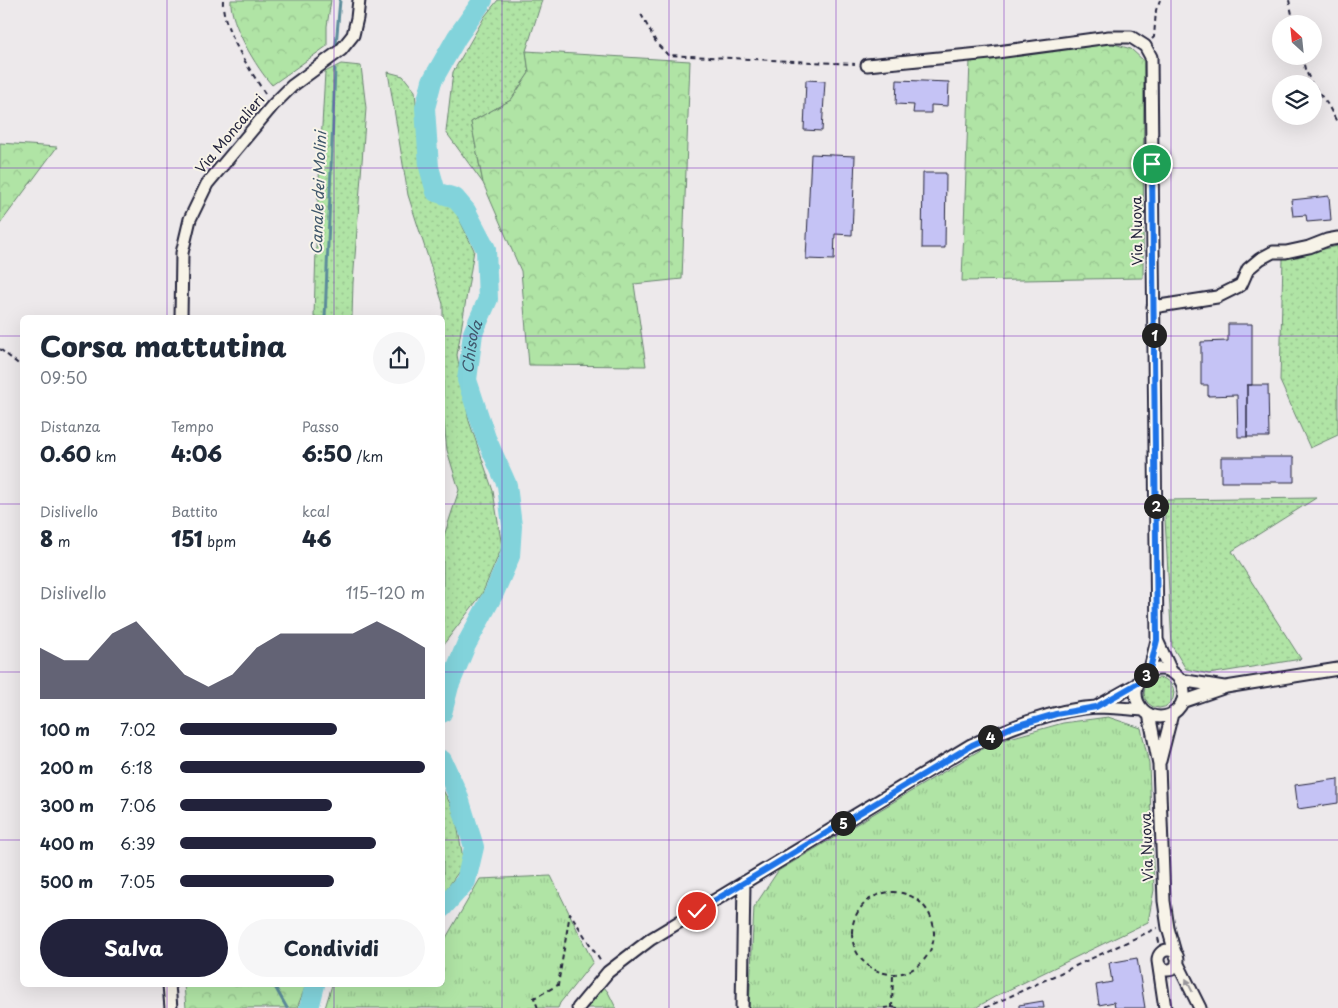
<!DOCTYPE html>
<html lang="it">
<meta charset="utf-8">
<style>
:root{--surface:#fff;--page:#f6f6f7;--text:#1f2937;--muted:#747a83;--accent:#22223b}
body{margin:0;font-family:"Playpen Sans",sans-serif;background:var(--page);color:var(--text);height:100vh;display:flex;flex-direction:column;font-size:19px;white-space:nowrap}
*{box-sizing:border-box;margin:0}
p{font-size:16px;color:var(--muted)}
.icon{flex:none;width:28px;height:28px;fill:none;stroke:currentColor;stroke-width:2;stroke-linecap:round;stroke-linejoin:round}
.map{position:relative;flex:1;overflow:hidden}
.drawer{position:absolute;left:20px;top:315px;width:425px;height:672px;display:flex;flex-direction:column;background:var(--surface);border-radius:8px;box-shadow:0 5px 20px #0002}
.drawer>*{flex:none}
.needle{width:32px;rotate:333deg}
.tools{position:absolute;left:1272px;top:15px;display:grid;gap:10px}
.tools a{display:grid;place-items:center;width:50px;height:50px;border-radius:50%;background:var(--surface);box-shadow:0 5px 20px #0002;font-size:25px}
.pin{position:absolute;display:grid;place-items:center;width:42px;height:42px;color:#fff;margin:-21px;border:2px solid #fff;border-radius:50%;box-shadow:0 1px 5px #0007}
.km{position:absolute;width:25px;height:25px;margin:-12px;border-radius:50%;background:#222;color:#fff;font-size:14px;line-height:25px;text-align:center}
.round{display:grid;place-items:center;flex:none;width:52px;height:52px;border-radius:26px;background:var(--page)}
.summary{display:flex;align-items:center;justify-content:space-between;height:85px;padding:0 20px}
h1{font-size:28px;font-weight:800;line-height:38px}
.stats{display:grid;grid-template-columns:repeat(3,1fr);gap:8px;height:85px;padding:5px 20px}
.stats div{display:grid;align-content:center}
.stats b{font-size:21px;font-weight:800}
.stats small{font-size:14px;font-weight:400}
.stats p{font-size:14px}
.chart{height:140px;padding:10px 20px}
.chart p{display:flex;justify-content:space-between}
.chart svg{width:100%;height:90px;margin-top:5px;fill:var(--accent);opacity:.7}
.primary-button{display:flex;gap:10px;margin-top:auto;padding:10px 20px}
.primary-button a{flex:1;height:58px;border-radius:30px;background:var(--accent);color:#fff;font-size:20px;font-weight:800;line-height:58px;text-align:center}
.primary-button a+a{background:var(--page);color:var(--text)}
ul{padding:0 20px;list-style:none;font-size:16px}
li{display:grid;grid-template-columns:80px 60px 1fr;align-items:center;height:38px}
li i{height:12px;border-radius:6px;background:var(--accent)}
.map>svg:first-child{display:block}
</style>
<div class="map">
<svg width="1338" height="1008" viewBox="0 0 1338 1008">
<defs>
<pattern id="grass-dots" width="8" height="8" patternUnits="userSpaceOnUse" patternTransform="scale(1.25)"><rect width="8" height="8" fill="#b0e4a5"/><path d="M2 2h.1M6 6h.1" fill="none" stroke="#97c38f" stroke-width="1.8" stroke-linecap="round"/></pattern>
<pattern id="forest-crowns" width="20" height="18" patternUnits="userSpaceOnUse" patternTransform="scale(1.25)"><rect width="20" height="18" fill="#b0e4a5"/><path d="M2 6a3 3 0 1 1 6 0M12 15a3 3 0 1 1 6 0" fill="none" stroke="#97c38f"/></pattern>
<pattern id="park-tufts" width="24" height="20" patternUnits="userSpaceOnUse" patternTransform="scale(1.25)"><rect width="24" height="20" fill="#b0e4a5"/><path d="M3 7l-1-3M5 7V3M7 7l1-3M15 17l-1-3M17 17v-4M19 17l1-3" fill="none" stroke="#97c38f"/></pattern>
</defs>
<rect width="100%" height="100%" fill="#ede9eb"/>
<filter id="ink" filterUnits="userSpaceOnUse"><feTurbulence type="fractalNoise" baseFrequency=".02" numOctaves="2"/><feDisplacementMap in="SourceGraphic" scale="10" xChannelSelector="R" yChannelSelector="G"/><feConvolveMatrix kernelMatrix="1 2 1 2 8 2 1 2 1" color-interpolation-filters="sRGB"/></filter>
<g filter="url(#ink)">
<!-- grass -->
<path fill="url(#grass-dots)" stroke="#698370" d="M498,0H542L526,51L529,73L511,100L471,122L483,183L446,132L453,72L485,16Z
M341,64L361,66L366,108L353,283L352,317H314L317,215L325,72Z
M388,72L403,76L415,91L422,172L432,195L453,206L474,250L457,355L469,421L493,491L502,547L482,594L443,645V539L459,490L447,450L443,413V304L408,195Z
M1338,246V435L1310,448L1280,381L1283,258Z
M1316,498L1232,551L1301,659L1209,674L1186,669L1172,646L1164,500Z
M1144 693a15 15 0 1 1 30 0a15 15 0 1 1-30 0Z
M443,790L455,813L464,864L443,894Z"/>
<!-- forest -->
<path fill="url(#forest-crowns)" stroke="#698370" d="M231,0H331L327,26V46L272,85C257,69 229,22 231,0Z
M1111,43L1131,49L1144,61L1143,278L962,281L970,61Z
M526,51L690,61L682,279L634,284L646,366L529,365L521,271L483,183L471,122L511,100L529,73Z
M0,143L57,147L0,224Z
M184,985H306L297,1008H186Z"/>
<!-- park -->
<path fill="url(#park-tufts)" stroke="#698370" d="M1108,717L1141,728L1149,764L1154,890L1148,922L998,995L975,1008H749L754,907L778,871L992,743L1063,723Z
M551,876L593,962L560,1003L558,1008H325L332,985H442L443,943L480,879Z
M604,987L608,992L616,1008H587Z"/>
<g fill="none" stroke-linecap="round" stroke-linejoin="round">
<!-- stream -->
<path stroke="#5c8c9b" stroke-width="3" d="M336,45L340,0
M325,318L335,69
M274,985L287,1008"/>
<!-- river -->
<g stroke="#82d3db" stroke-width="20">
<path id="s1" d="M442,713L449,686L466,645L494,593L510,556L512,526L507,485L486,438L467,380L473,333L488,299L486,249L466,211L455,198L436,192L429,167L425,108L432,81L457,37L483,0"/>
<path d="M442,760L458,795L474,847L466,881L442,908"/>
<path d="M309,1008L315,985"/>
</g>
</g>
<!-- building -->
<path fill="#c5c3f5" stroke="#22223b" d="M806,80L825,81L822,131L804,130Z
M897,80L949,82L948,106L931,105V113H913L914,105L896,104Z
M811,154L855,156L852,235L835,234L834,260L806,259Z
M923,173H946L945,248H922Z
M1329,196L1331,220L1307,222L1306,215L1293,216L1291,200Z
M1228,324H1252V385H1247V437H1238L1237,395L1208,396V385H1201V342L1228,341Z
M1247,385H1268L1269,437H1247Z
M1221,457H1294V482H1221Z
M1338,779V803L1298,809L1295,785Z
M1137,958L1145,1008H1115L1114,1002L1099,1005L1096,985L1112,982L1109,963Z
M1043,1001L1044,1008H1019V1005Z"/>
<g fill="none" stroke-linecap="round" stroke-linejoin="round">
<defs>
<path id="minor" d="M867,65L990,53L1109,37H1131L1145,46L1151,57L1157,640L1149,673
M1153,307L1217,297L1241,285L1248,269L1260,259L1273,252H1286L1309,247L1327,240L1338,238
M181,318L182,253L190,219L207,184L273,105L292,86L341,50L353,35L357,18L359,0
M1157,640L1172,673
M1136 693a24 24 0 1 1 48 0a24 24 0 1 1-48 0Z
M1180,680L1224,687
M1182,702L1226,687L1338,669
M1096,707L1139,683
M1149,714L1159,765L1164,901L1168,928L1176,956
M1160,761L1172,714
M1158 960a10 10 0 1 1 20 0a10 10 0 1 1-20 0Z
M1158,961L1165,1008
M1177,962L1200,1008
M169,985L171,1008
M578,1008L608,972L651,939L971,745C1010,728 1053,709 1097,707C1112,707 1128,709 1143,710
M742,1008L744,882"/>
</defs>
<!-- minor casing -->
<use href="#minor" stroke="#22223b" stroke-width="15"/>
<!-- path -->
<path stroke="#22223b" stroke-width="2" stroke-dasharray="5 4" stroke-linecap="butt" d="M223,0C221,29 252,72 267,97
M1289,0L1294,24
M641,14L657,44L668,55L855,64
M1152,39L1154,37L1156,10L1160,0
M1302,56L1305,69L1312,84
M1314,86L1328,105L1338,124
M0,349L22,367
M852 933a41 41 0 1 1 82 0a41 41 0 1 1-82 0Z
M1158,938L1161,950
M538,1008L534,998L558,985L570,913L601,962
M884,1008L892,1007L898,1008
M892,1008L893,974
M985,1008L1157,928"/>
<!-- minor -->
<use href="#minor" stroke="#f7f3e8" stroke-width="11"/>
</g>
<!-- one-way arrows -->
<defs><path id="oneway-solid" d="M-6-.8H1V-3.2L6.5 0L1 3.2V.8H-6Z" transform="scale(1.25)"/></defs>
<use fill="#97959a" href="#oneway-solid" transform="translate(1189 985) rotate(-117)"/>
</g>
<g fill="none" stroke-linecap="round" stroke-linejoin="round" filter="url(#ink)">
<defs>
<path id="route" d="M697,911L972,745L1012,727L1056,714L1096,707L1138,683L1149,673L1157,640L1152,164"/>
</defs>
<!-- route casing -->
<use href="#route" stroke="#fff" stroke-width="10"/>
<!-- route -->
<use href="#route" stroke="#1a73e8" stroke-width="6"/>
</g>
<!-- grid -->
<path fill="none" stroke="#7b2cbf" stroke-width="1" stroke-opacity="0.55" d="M167,0V318M334,0V318M502,0V1008M669,0V1008M836,0V1008M1004,0V1008M1171,0V1008M0,168H1338M0,336H22M442,336H1338M0,504H22M442,504H1338M0,672H22M442,672H1338M0,840H22M442,840H1338M167,985V1008M334,985V1008"/>
<g text-anchor="middle" stroke-width="4" stroke-linejoin="round" paint-order="stroke">
<!-- street labels -->
<g font-size="14" fill="#22223b" stroke="#f7f3e8">
<text transform="translate(230 134) rotate(-50)" y="5">Via Moncalieri</text>
<text transform="translate(1137 231) rotate(-91)" y="5">Via Nuova</text>
<text transform="translate(1147 847) rotate(-92)" y="5">Via Nuova</text>
</g>
<!-- water labels -->
<g font-size="15" font-style="italic" fill="#3f576b" stroke="#f7f3e8">
<text transform="translate(319 193) rotate(-88)" y="5">Canale dei Molini</text>
<text dy="5" stroke="none"><textPath href="#s1" startOffset="389">Chisola</textPath></text>
</g>
</g>
</svg>
<div class="tools">
<a><svg class="needle" viewBox="-14 -14 28 28"><path d="M0-13l5 13h-10z" fill="#e53935"/><path d="M0 13l5-13h-10z" fill="#747a83"/></svg></a>
<a><svg class="icon" aria-label="layers" viewBox="0 0 24 24"><path d="M12 4l9 5-9 5-9-5zM3 14l9 5 9-5"/></svg></a>
</div>
<div class="pin" style="left:1152px;top:164px;background:#1e9e55"><svg class="icon" aria-label="arrive" viewBox="0 0 24 24"><path d="M6 21V4h12l-3 4 3 4H6"/></svg></div>
<div class="pin" style="left:697px;top:911px;background:#d93025"><svg class="icon" aria-label="check" viewBox="0 0 24 24"><path d="M5 12l5 5 9-10"/></svg></div>
<b class="km" style="left:1154px;top:335px">1</b>
<b class="km" style="left:1156px;top:506px">2</b>
<b class="km" style="left:1146px;top:675px">3</b>
<b class="km" style="left:990px;top:737px">4</b>
<b class="km" style="left:843px;top:823px">5</b>
<section class="drawer">
<div class="summary"><div><h1>Corsa mattutina</h1><p>09:50</p></div><a class="round"><svg class="icon" aria-label="share" viewBox="0 0 24 24"><path d="M12 15V3M7 8l5-5 5 5M5 13v7h14v-7"/></svg></a></div>
<div class="stats">
<div><p>Distanza</p><b>0.60<small> km</small></b></div>
<div><p>Tempo</p><b>4:06</b></div>
<div><p>Passo</p><b>6:50<small> /km</small></b></div>
</div>
<div class="stats">
<div><p>Dislivello</p><b>8<small> m</small></b></div>
<div><p>Battito</p><b>151<small> bpm</small></b></div>
<div><p>kcal</p><b>46</b></div>
</div>
<div class="chart"><p><span>Dislivello</span>115–120 m</p>
<svg viewBox="0 0 160 44" preserveAspectRatio="none"><path d="M0 44V19L10 25L20 25L30 12L40 6L50 19L60 32L70 38L80 32L90 19L100 12L110 12L120 12L130 12L140 6L150 12L160 19V44z"/></svg>
</div>
<ul>
<li><b>100 m</b>7:02<i style="width:64%"></i></li>
<li><b>200 m</b>6:18<i style="width:100%"></i></li>
<li><b>300 m</b>7:06<i style="width:62%"></i></li>
<li><b>400 m</b>6:39<i style="width:80%"></i></li>
<li><b>500 m</b>7:05<i style="width:63%"></i></li>
</ul>
<div class="primary-button"><a>Salva</a><a>Condividi</a></div>
</section>
</div>
